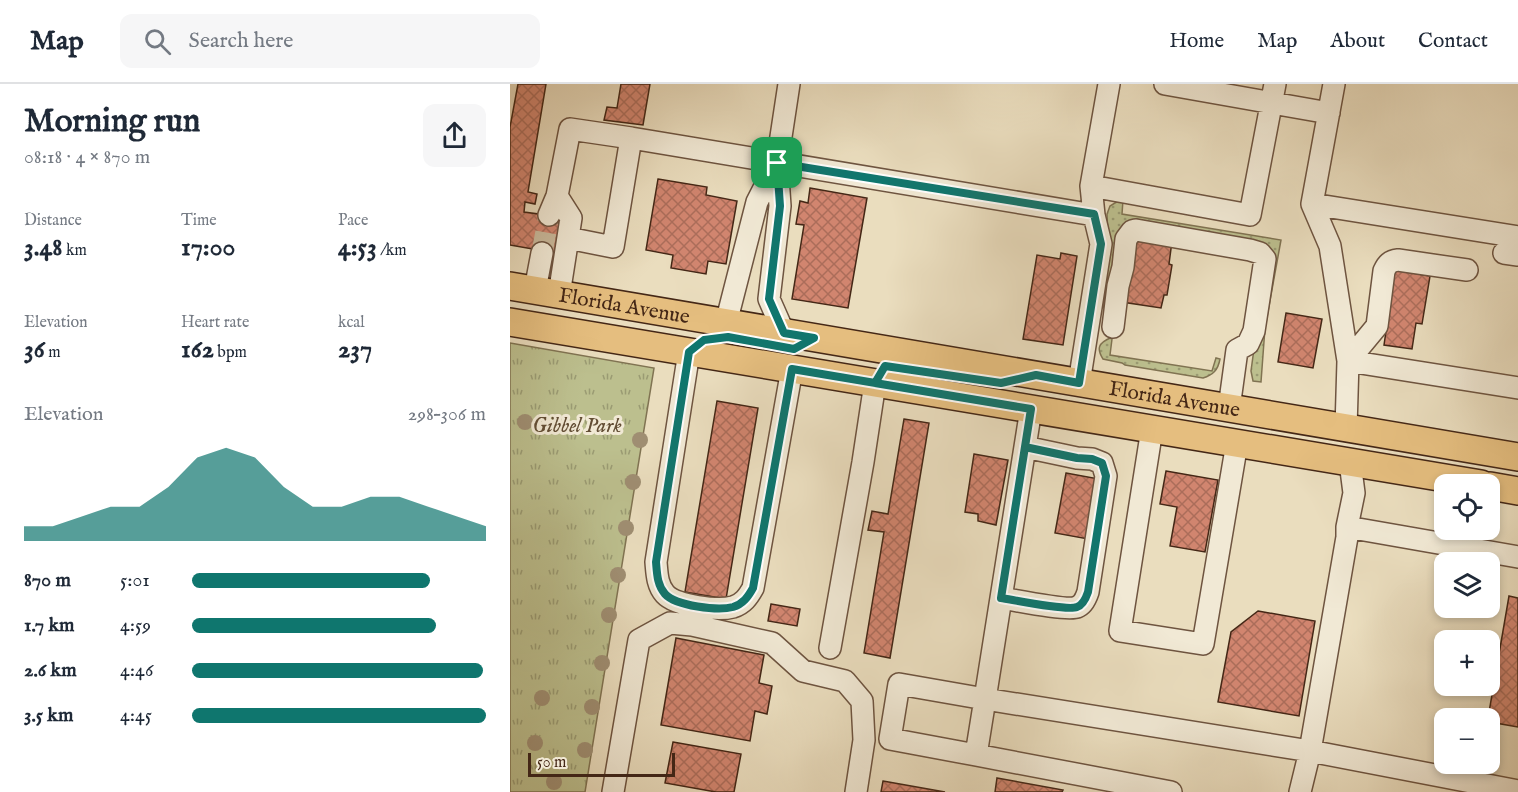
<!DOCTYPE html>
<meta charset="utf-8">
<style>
:root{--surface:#fff;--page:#f6f6f7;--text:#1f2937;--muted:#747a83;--line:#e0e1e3;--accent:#0f766e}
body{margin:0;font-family:"IM FELL English",serif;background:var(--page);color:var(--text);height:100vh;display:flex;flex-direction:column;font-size:22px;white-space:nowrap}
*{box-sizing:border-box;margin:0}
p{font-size:20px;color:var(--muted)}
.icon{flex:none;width:33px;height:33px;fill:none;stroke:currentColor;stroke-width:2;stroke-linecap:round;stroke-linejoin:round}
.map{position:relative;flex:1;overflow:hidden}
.side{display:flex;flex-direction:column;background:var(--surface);width:510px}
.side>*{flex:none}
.tools{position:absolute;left:924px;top:390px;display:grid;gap:12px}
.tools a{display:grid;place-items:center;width:66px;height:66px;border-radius:12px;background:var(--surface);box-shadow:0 3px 9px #0003;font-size:30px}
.scale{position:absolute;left:18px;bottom:15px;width:147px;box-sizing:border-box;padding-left:6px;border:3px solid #442716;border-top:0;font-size:16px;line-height:21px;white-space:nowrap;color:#442716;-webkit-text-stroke:4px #f1e9d5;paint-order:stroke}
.pin{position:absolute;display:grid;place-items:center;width:51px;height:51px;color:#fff;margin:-26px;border-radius:12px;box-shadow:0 3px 9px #0006}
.round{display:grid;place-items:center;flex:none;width:63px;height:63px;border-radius:12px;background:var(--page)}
.headline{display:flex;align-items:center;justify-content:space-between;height:102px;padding:0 24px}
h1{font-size:33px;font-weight:700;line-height:45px}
.stats{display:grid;grid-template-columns:repeat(3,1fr);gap:9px;height:102px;padding:6px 24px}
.stats div{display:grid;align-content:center}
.stats b{font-size:26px;font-weight:700}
.stats small{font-size:16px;font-weight:400}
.stats p{font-size:16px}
.chart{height:168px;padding:12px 24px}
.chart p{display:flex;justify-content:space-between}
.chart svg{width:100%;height:108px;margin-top:6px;fill:var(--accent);opacity:.7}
ul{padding:0 24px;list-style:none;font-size:20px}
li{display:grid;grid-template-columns:96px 72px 1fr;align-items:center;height:45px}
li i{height:15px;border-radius:8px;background:var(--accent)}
header{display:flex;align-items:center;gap:36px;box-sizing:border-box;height:84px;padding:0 30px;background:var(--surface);border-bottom:2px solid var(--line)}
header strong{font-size:28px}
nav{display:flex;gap:33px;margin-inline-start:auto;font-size:21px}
.search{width:420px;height:54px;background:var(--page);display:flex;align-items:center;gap:15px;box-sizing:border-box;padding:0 21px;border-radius:12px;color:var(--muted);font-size:22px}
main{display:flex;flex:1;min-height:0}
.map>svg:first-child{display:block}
</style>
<header>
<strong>Map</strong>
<div class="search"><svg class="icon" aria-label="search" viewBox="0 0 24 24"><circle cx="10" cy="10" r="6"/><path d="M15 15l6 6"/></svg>Search here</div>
<nav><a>Home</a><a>Map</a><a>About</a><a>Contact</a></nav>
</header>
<main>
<section class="side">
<div class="headline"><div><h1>Morning run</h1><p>08:18 · 4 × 870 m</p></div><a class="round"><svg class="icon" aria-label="share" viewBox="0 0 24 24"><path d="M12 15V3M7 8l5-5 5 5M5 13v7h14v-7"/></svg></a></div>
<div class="stats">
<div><p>Distance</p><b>3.48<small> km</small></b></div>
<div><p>Time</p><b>17:00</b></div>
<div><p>Pace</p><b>4:53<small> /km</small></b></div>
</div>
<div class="stats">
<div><p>Elevation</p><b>36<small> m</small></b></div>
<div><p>Heart rate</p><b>162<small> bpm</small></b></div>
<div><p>kcal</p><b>237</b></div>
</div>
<div class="chart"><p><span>Elevation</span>298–306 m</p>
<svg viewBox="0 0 160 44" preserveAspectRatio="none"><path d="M0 44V38L10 38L20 34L30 30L40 30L50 22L60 10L70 6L80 10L90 22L100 30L110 30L120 26L130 26L140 30L150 34L160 38V44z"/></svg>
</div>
<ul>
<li><b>870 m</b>5:01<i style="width:81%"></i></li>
<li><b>1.7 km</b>4:59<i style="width:83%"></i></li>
<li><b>2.6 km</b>4:46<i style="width:99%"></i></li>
<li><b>3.5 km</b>4:45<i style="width:100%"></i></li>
</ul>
</section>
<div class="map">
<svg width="1008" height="708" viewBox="0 0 1008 708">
<defs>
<pattern id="grass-dots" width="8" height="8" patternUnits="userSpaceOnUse" patternTransform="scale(1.5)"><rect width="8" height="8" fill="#bcbf8e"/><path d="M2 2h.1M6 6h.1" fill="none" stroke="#9a9b73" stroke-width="1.8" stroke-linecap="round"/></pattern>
<pattern id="park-tufts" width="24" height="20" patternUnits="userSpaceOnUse" patternTransform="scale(1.5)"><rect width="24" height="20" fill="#bcbf8e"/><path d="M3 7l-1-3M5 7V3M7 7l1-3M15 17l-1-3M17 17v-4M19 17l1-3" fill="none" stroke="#9a9b73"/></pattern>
<pattern id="building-cross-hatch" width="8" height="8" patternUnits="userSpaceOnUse" patternTransform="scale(1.5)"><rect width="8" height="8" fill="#d1856f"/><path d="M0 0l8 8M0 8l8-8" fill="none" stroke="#ab6d5a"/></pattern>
</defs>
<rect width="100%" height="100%" fill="#eaddbe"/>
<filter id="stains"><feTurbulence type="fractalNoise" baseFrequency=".00333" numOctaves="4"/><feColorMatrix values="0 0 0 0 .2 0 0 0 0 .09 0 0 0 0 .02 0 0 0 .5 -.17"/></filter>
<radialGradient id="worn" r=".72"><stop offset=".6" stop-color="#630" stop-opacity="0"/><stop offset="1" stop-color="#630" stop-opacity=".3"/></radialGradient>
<!-- grass -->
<path fill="url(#grass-dots)" stroke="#807352" stroke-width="1.5" d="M613,116L612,130L771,156L755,244L751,298L743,297L741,287L744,265L762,176L621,140L595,226L592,220L593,212L599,177L597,130L600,122L608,117Z
M600,254L602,255L600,271L702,287L706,274L710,275C708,286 703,291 693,294L615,281L612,279L593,275C586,264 589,259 600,254Z"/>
<!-- park -->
<path fill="url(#park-tufts)" stroke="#807352" stroke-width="1.5" d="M0,259L144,284L75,708H0Z"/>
<!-- building -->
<path fill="url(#building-cross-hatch)" stroke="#442716" stroke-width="1.5" d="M8,0H36L18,108L27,110L25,120L15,118L14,128L51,133L45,169L0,161V43Z
M111,0H140L133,41L94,36L97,23L107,24Z
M148,95L197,103L196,111L227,117L216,180L198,177L196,190L161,184L163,171L136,166Z
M300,104L357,114L338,224L282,215L294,141L286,140L290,117L298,119Z
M628,151L662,157L659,180L662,181L657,211H654L651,224L612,218L621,158H627Z
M551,169L567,172L553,261L513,255L527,171L550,175Z
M885,186L920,192L912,240L906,239L902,265L874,261Z
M776,229L812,235L803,284L768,278Z
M207,317L248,324L216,515L175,508Z
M394,335L419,339L380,574L354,569L374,448L358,446L362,427L378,430Z
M464,370L498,376L486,441L468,437V430L455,428Z
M656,387L708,396L695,468L660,462L667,423L650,420Z
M556,389L589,395L578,455L545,449Z
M999,512L1008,514V643L980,638V634H978Z
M261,520L290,525L287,542L258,537Z
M748,527L805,537L789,632L708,618L721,548Z
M166,554L254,571L249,599L262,602L257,630L245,627L240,657L151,641Z
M163,658L231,670L224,708H206L155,699Z
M487,694L553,706L552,708H485Z
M373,697L435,708H371Z"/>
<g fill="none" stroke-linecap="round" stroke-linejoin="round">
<!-- minor-tunnel -->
<path stroke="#c9b99c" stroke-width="21" stroke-dasharray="21 10" stroke-linecap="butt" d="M32,169L39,131"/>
<defs>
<path id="minor" d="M655,0L819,29
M581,102L740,131L765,0
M47,112L61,134L49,211
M802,120L824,0
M39,131L47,112L60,45L121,54
M58,154L103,163L121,54L584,131
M994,169L1008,171
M957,186L888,176C880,177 877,180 874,187L867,242L838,277L1008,304
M25,206L32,169
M216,239L247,118L267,79
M603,243L608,202L613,183L616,155L622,147L626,146L740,166L750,169L755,175L744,247L738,260L727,266L719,324
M274,249L259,215L270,122L267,79L279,0
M179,268L146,478C147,489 147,501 155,510C166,522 208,527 223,523C233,520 238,513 243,504L282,285
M569,299L591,160L584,131L581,102L599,0
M521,325L475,615L800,667L790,708
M836,344L838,277L820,162L802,120L1008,153
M642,345L610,547L693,560L727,359
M840,378L844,409L837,443V453L800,667L1008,707
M837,443L1008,473
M491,514C504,516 558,527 567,523C573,521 576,514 578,508L596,392L592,379L582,375L567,374L515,363
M320,564L353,378L365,299
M466,671L380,655L389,600L475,615L466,671L661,708
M103,708L129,556L160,539L182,541L262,559L293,587L335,597L352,617L354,656L346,708"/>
<g id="major">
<path id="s1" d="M0,202L1008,373"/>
<path d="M0,238L971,400"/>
<path d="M980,402L1008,407"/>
</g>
</defs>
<!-- minor casing -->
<use href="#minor" stroke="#6e5440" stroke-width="24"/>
<!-- major casing -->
<use href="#major" stroke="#442716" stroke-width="30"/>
<!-- minor -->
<use href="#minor" stroke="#f1e9d5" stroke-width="21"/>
<!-- major -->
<use href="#major" stroke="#e5be7f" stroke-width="27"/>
</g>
<!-- trees -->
<g fill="#9f8e72">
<circle cx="15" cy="338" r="8"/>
<circle cx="130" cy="356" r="8"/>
<circle cx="123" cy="398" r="8"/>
<circle cx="116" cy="444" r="8"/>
<circle cx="108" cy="491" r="8"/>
<circle cx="99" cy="531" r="8"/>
<circle cx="92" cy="579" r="8"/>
<circle cx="32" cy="614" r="8"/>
<circle cx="82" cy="623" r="8"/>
<circle cx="25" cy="659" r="8"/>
<circle cx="75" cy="666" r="8"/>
<circle cx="44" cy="698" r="8"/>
</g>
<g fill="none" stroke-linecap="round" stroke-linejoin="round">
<defs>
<path id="route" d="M267,79L270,122L259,215L274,249L304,254L284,265L218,253L194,256L179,268L146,478C147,489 147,501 155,510C166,522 208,527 223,523C233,520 238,513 243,504L282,285C361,298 441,312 521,325L491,514C504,516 557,527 567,523C573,521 576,514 578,508L596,392L592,379L582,375L567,374L515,363L521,325L365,299L375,282L491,299L526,291L569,299L591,160L584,130L267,79"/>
</defs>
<!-- route casing -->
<use href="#route" stroke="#fff" stroke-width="12"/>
<!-- route -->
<use href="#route" stroke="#0f766e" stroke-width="8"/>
</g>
<g text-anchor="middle" stroke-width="6" stroke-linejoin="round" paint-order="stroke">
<!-- street labels -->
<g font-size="21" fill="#442716" stroke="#f1e9d5">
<text dy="7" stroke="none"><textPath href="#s1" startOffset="116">Florida Avenue</textPath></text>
<text dy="7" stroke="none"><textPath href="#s1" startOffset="674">Florida Avenue</textPath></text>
</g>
<!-- park labels -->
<g font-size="21" font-style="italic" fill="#624d34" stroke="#f1e9d5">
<text x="67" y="348">Gibbel Park</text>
</g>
</g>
<rect width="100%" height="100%" filter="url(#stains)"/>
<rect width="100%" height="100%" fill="url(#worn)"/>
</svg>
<div class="tools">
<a><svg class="icon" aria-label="locate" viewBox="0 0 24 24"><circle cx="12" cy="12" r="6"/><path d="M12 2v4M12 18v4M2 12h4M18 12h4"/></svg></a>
<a><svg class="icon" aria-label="layers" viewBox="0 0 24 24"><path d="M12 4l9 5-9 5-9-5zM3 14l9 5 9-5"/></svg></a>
<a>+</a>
<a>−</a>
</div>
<div class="scale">50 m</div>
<div class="pin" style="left:267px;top:79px;background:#1e9e55"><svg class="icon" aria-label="arrive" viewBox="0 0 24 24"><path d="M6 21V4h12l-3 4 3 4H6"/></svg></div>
</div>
</main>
